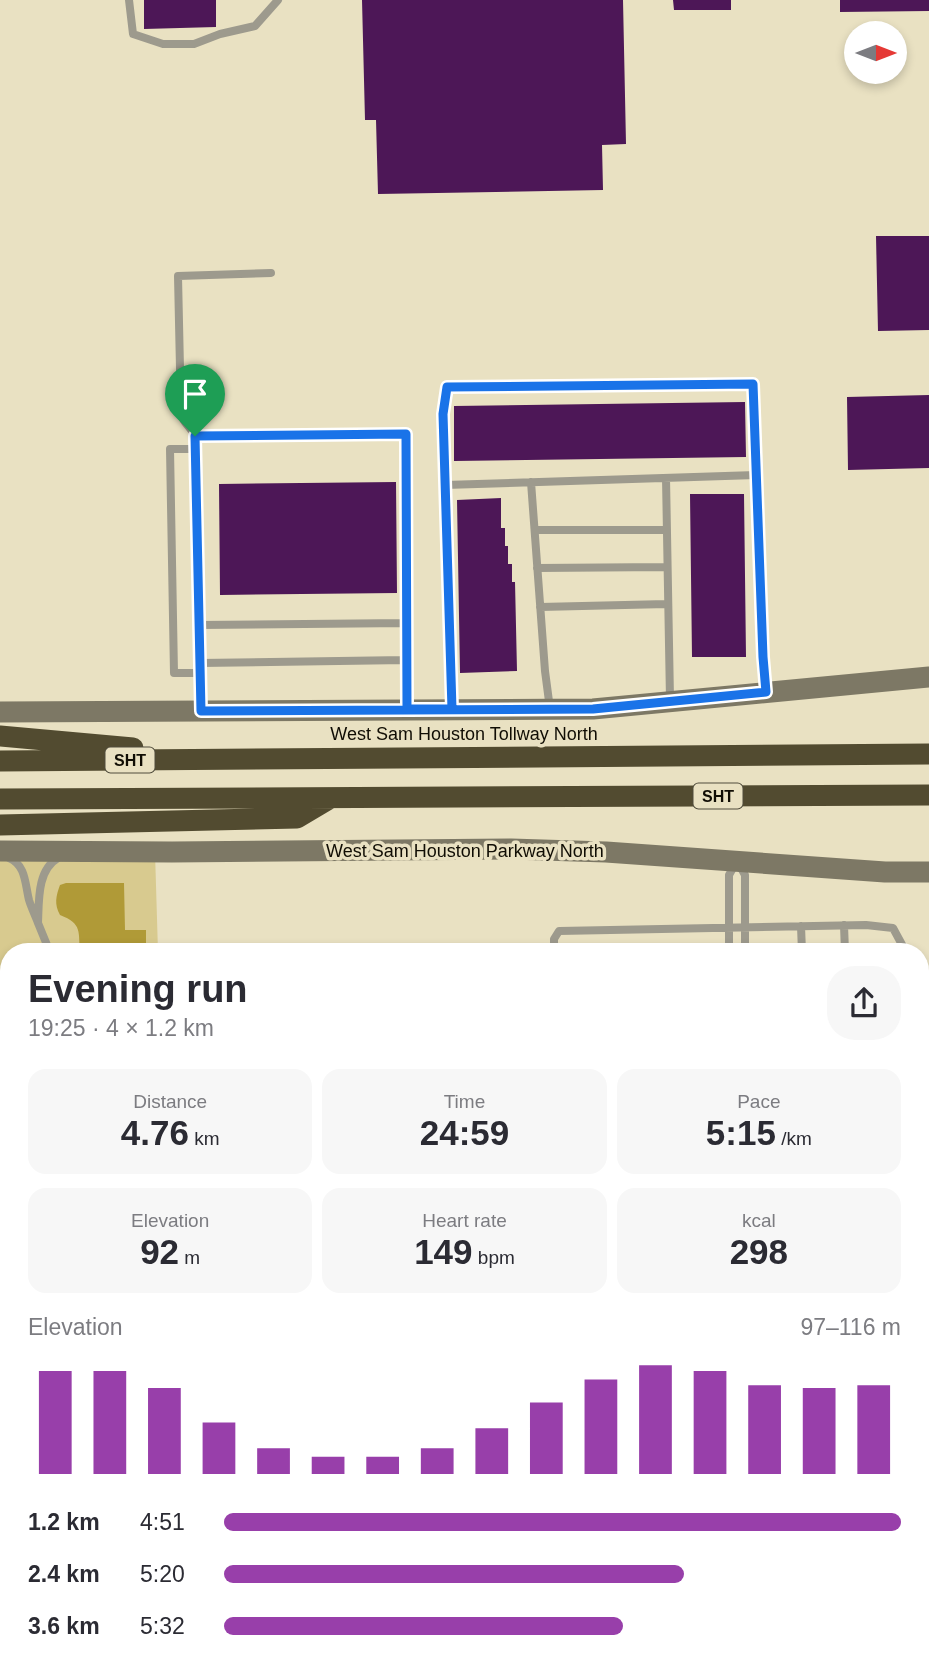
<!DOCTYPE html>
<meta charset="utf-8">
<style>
:root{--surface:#fff;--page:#f7f7f7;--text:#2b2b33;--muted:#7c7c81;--accent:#983faa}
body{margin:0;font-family:Arial,sans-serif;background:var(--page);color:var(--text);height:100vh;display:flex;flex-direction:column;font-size:26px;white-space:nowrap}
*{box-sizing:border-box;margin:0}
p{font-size:23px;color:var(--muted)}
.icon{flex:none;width:38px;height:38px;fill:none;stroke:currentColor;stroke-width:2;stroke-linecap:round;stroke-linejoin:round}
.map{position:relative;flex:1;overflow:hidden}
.details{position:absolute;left:0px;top:943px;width:929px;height:726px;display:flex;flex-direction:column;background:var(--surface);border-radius:28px 28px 0 0;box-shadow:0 4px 10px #0003}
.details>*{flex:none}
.needle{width:46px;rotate:90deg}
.buttons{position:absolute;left:844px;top:21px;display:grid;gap:14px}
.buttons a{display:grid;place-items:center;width:63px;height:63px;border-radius:50%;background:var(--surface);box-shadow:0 4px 10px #0003;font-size:35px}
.pin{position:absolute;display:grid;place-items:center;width:60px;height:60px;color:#fff;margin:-72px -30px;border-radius:50% 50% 50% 0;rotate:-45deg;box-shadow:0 0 7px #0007}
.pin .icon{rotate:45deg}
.round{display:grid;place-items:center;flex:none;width:74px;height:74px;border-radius:28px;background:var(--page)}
.head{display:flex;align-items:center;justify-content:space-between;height:119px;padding:0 28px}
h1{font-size:38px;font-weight:700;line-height:52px}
.figures{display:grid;grid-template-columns:repeat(3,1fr);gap:10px;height:119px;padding:7px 28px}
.figures div{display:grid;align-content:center;border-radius:18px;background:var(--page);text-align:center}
.figures b{font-size:35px;font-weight:700}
.figures small{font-size:19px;font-weight:400}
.figures p{font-size:19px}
.chart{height:196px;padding:14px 28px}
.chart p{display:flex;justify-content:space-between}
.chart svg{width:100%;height:126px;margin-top:7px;stroke:var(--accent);stroke-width:6}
ul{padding:0 28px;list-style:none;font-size:23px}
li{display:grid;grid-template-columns:112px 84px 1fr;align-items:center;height:52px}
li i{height:18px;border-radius:9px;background:var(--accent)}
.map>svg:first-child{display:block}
</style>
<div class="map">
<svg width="929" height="1669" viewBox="0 0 929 1669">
<rect width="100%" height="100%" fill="#e9e1c2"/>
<!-- green -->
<path fill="#d8ca8f" d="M0,851L155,852L158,952H9V1661H498V1669H0Z"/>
<!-- water -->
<path fill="#b09a37" d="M66,883H124L125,930H146V952H80C78,932 83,924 60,915C54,904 56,896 60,885Z"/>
<!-- building -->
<path fill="#4d1757" d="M144,0H216V27L144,29Z
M362,0H623L626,144L602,145L603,190L378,194L376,120H365Z
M673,0H731V10H674Z
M840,0H929V11L840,12Z
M876,236H929V330L878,331Z
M929,395V468L848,470L847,397Z
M745,402L746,457L454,461V406Z
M396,482L397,593L220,595L219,484Z
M690,494H744L746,657H692Z
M501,498V528H505V546H508V564H512V582H515L517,671L460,673L457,500Z
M506,1661H568V1669H507Z"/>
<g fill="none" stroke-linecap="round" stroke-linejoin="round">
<!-- path -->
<path stroke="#9e9881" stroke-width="2.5" stroke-dasharray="2 5" stroke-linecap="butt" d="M920,1615L929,1610
M920,1638H929
M295,1661L296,1669
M827,1661V1669"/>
<!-- service -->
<path stroke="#9d9a8d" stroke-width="8" d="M129,0L133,34L163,44H194L220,34L255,26L278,0
M195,436C191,428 184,423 181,415L178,276L271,273
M195,449H170L174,673H200
M666,478L670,699
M531,482L545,671L550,709
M445,485L756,475
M535,530H667
M537,568L667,567
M540,607L667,604
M199,625L406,623
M200,663L406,660
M452,707L443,414L447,387L753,384L763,657L766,692
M201,709L195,436L406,434V709
M9,858C26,865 25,884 29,900C31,907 35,915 38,923C39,901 37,870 58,858
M38,923L47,945L53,952
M844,925L845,952
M801,926L802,952
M554,952V939L559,931L866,925L893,928L906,952
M729,952V875L737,861L745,875V952
M920,1132H929
M920,1347L929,1369
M920,1437H929
M63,1661V1669
M103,1661V1669"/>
<!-- secondary -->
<path stroke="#7d7865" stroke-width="21" d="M0,712L593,709L929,677
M0,851L172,852L511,849L606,852L885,872H929"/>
<!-- motorway -->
<path stroke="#524b30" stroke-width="21" d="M0,736L133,748
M0,761L929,754
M0,799L929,795
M0,825L297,818L329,799"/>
</g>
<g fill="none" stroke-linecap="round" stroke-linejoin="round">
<defs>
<path id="route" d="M195,436L201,711L593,709L766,692L763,657L753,384L447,387L443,414L452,709H407L406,434L195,436"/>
</defs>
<!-- route casing -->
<use href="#route" stroke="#fff" stroke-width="14"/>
<!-- route -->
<use href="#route" stroke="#1a73e8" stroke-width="9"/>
</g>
<g text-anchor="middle" stroke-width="7" stroke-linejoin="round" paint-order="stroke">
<!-- shield labels -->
<g fill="#e9e1c2" stroke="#514d3d" stroke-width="2">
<rect x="105.5" y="747.5" width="49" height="25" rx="5"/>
<rect x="693.5" y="783.5" width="49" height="25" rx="5"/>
</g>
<g font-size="16" font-weight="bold" fill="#100d04">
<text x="130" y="766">SHT</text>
<text x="718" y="802">SHT</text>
</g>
<!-- street labels -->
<g font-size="18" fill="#100d04" stroke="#e9e1c2">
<text x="464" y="740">West Sam Houston Tollway North</text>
<text x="465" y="857">West Sam Houston Parkway North</text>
</g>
</g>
</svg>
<div class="buttons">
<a><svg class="needle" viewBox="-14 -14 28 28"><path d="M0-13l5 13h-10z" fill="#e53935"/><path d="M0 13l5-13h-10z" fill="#7c7c81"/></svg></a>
</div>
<div class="pin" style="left:195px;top:436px;background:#1e9e55"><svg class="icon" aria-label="arrive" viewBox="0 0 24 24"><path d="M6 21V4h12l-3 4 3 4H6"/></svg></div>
<section class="details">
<div class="head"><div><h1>Evening run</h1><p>19:25 · 4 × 1.2 km</p></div><a class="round"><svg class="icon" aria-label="share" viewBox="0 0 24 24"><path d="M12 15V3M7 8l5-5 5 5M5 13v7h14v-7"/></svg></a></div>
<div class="figures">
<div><p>Distance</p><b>4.76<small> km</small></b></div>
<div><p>Time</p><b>24:59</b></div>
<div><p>Pace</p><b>5:15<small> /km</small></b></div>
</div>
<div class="figures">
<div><p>Elevation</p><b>92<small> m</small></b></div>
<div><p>Heart rate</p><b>149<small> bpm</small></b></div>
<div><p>kcal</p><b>298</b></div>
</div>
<div class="chart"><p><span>Elevation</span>97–116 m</p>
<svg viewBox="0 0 160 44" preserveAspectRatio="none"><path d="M5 44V8M15 44V8M25 44V14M35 44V26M45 44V35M55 44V38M65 44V38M75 44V35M85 44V28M95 44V19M105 44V11M115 44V6M125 44V8M135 44V13M145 44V14M155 44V13"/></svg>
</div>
<ul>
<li><b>1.2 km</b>4:51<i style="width:100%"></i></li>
<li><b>2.4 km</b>5:20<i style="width:68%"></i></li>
<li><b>3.6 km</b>5:32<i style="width:59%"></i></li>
</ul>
</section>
</div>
